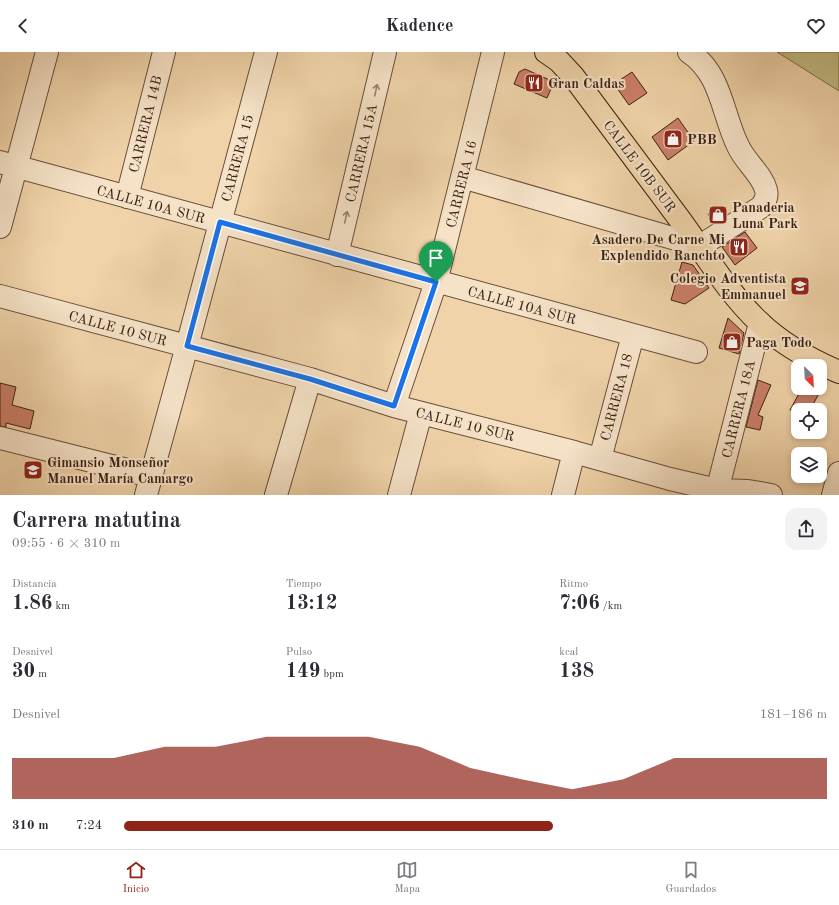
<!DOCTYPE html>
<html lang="es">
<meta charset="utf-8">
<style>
:root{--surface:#fff;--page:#f2f2f3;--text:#2b2b33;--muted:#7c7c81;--line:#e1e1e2;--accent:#8f2418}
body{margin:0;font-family:"Old Standard TT",serif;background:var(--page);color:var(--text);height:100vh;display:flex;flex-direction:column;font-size:15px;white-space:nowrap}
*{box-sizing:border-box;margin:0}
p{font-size:13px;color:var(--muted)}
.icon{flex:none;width:22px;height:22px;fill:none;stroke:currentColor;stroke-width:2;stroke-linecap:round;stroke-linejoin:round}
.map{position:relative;height:443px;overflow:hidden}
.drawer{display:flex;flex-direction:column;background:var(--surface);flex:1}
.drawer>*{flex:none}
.needle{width:26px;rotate:156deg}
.buttons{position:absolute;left:791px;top:307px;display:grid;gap:8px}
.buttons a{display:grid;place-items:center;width:36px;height:36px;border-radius:8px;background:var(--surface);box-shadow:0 2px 6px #0003;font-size:20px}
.pin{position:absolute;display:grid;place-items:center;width:34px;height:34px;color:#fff;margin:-41px -17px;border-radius:50% 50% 50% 0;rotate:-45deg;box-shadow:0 0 4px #0007}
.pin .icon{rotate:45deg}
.round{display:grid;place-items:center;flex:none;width:42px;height:42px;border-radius:12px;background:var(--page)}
.headline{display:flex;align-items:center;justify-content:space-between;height:68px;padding:0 12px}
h1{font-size:22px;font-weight:700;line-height:30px}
.figures{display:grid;grid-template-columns:repeat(3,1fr);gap:6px;height:68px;padding:4px 12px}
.figures div{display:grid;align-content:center}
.figures b{font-size:20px;font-weight:700}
.figures small{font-size:11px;font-weight:400}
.figures p{font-size:11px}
.chart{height:112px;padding:8px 12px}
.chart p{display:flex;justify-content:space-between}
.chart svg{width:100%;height:72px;margin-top:4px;fill:var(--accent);opacity:.7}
ul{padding:0 12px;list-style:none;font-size:13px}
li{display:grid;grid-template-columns:64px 48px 1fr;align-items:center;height:30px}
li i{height:10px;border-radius:5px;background:var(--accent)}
header{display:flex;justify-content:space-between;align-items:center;height:52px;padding:0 12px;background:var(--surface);font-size:18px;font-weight:700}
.tabs{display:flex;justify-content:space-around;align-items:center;height:56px;border-top:1px solid var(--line);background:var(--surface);font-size:11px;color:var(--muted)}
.tabs a{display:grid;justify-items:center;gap:2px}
.tabs .on{color:var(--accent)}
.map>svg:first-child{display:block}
</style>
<header><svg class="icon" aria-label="back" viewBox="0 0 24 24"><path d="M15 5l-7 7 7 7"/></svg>Kadence<svg class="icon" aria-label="heart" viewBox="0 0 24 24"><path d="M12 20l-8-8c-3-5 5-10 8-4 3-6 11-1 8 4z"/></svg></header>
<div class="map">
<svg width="839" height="443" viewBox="0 0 839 443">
<rect width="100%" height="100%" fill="#f0d3a9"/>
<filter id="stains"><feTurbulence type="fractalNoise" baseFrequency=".005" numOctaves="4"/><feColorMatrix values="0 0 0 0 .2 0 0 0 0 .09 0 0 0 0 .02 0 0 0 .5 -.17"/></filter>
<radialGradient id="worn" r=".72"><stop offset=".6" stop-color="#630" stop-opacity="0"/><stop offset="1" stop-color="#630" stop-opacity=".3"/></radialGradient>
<!-- green -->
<path fill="#c1ba82" stroke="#7e6e4b" d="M777,0H839V39Z"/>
<!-- building -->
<path fill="#cb7f68" stroke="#3c2214" d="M525,17L554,30L547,46L514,32L519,20Z
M632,20L647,41L629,53L614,32Z
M678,66L694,89L668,108L652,85Z
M722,154L726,162L713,171L708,162Z
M745,180L757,196L735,213L722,195Z
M682,210L693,213L709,236L685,252L671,248Z
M728,266L744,281L739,302L719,296Z
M758,328L771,333L758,363L763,365L760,378L746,375Z
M0,331L16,335L12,353L34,359L30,377L6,371V375L0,374Z
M802,336H822L810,358H790Z"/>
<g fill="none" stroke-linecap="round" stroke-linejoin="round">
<defs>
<path id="minor" d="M0,110L696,300
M462,125L700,194L761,155C765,150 768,145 766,138C762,122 745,110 738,94C722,62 722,22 689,0
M127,145L164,0
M0,175L47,0
M337,203L385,0
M0,244L310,327L394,354L574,400L670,427L717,438L748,439L771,443
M394,354L436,230L493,0
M0,386L151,424
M600,407L633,283
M146,443L187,294L266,0
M276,443L310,327
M399,443L421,361
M563,443L574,400
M716,443L760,271
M833,443L839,421"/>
<path id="major" d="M546,0L559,9L573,24C608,71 643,118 678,165C704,200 727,240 760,271C782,292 811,308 839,320"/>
</defs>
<!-- minor casing -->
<use href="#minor" stroke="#694e39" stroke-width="24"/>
<!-- major casing -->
<use href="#major" stroke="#3c2214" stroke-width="24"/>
<!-- minor -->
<use href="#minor" stroke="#f5e2c7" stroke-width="22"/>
<!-- major -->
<use href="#major" stroke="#f0d3a9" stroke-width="22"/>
</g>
<!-- one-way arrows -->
<defs><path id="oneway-shaft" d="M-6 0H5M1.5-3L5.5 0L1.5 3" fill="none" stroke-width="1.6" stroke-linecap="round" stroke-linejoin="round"/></defs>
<g stroke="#98826e">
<use href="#oneway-shaft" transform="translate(376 38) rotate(-77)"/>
<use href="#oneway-shaft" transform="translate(346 165) rotate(-77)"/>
</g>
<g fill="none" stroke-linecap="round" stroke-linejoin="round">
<defs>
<path id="route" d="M220,170L436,230L394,354L310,327L187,294Z"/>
</defs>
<!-- route casing -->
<use href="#route" stroke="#fff" stroke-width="8"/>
<!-- route -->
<use href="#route" stroke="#1a73e8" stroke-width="5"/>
</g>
<!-- icons -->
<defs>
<symbol id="restaurant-square" viewBox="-11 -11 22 22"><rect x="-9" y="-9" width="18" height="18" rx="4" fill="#8f2418" stroke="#f5e2c7"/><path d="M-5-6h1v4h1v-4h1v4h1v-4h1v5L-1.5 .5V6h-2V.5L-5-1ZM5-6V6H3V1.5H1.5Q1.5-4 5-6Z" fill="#fff"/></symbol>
<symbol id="shop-square" viewBox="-11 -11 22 22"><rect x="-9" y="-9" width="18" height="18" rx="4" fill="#8f2418" stroke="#f5e2c7"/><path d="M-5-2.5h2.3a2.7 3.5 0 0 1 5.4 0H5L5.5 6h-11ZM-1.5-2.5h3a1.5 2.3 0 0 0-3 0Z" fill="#fff"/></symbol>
<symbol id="university-square" viewBox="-11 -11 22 22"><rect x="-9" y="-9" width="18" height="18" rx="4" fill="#8f2418" stroke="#f5e2c7"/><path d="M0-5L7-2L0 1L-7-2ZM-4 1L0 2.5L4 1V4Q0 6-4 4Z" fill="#fff"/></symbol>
<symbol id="school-square" viewBox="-11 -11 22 22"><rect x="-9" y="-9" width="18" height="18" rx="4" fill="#8f2418" stroke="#f5e2c7"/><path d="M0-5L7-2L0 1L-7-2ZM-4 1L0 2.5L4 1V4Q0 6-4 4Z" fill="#fff"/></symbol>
</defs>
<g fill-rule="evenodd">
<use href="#restaurant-square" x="523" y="20" width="22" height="22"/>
<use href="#shop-square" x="662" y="76" width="22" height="22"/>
<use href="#shop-square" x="707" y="152" width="22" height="22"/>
<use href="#restaurant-square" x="728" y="184" width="22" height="22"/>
<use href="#university-square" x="789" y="223" width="22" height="22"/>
<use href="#shop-square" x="721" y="279" width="22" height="22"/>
<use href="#school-square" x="22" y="407" width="22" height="22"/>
</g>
<g text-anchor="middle" stroke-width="4" stroke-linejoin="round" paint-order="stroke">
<!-- poi labels -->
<g font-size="14" font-weight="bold" fill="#3c2214" stroke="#f5e2c7" text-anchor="start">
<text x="548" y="36">Gran Caldas</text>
<text x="687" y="92">PBB</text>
<text x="732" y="160">Panaderia<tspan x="732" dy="16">Luna Park</tspan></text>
<text x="725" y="192" text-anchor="end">Asadero De Carne Mi<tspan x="725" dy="16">Explendido Ranchto</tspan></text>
<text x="786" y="231" text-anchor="end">Colegio Adventista<tspan x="786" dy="16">Emmanuel</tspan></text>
<text x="746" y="295">Paga Todo</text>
<text x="47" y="415">Gimansio Monseñor<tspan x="47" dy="16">Manuel María Camargo</tspan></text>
</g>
<!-- street labels -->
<g font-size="14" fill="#3c2214" stroke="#f5e2c7">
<text transform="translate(145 72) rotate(-76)" y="5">CARRERA 14B</text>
<text transform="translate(361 101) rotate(-77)" y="5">CARRERA 15A</text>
<text transform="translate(237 106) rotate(-75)" y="5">CARRERA 15</text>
<text transform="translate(640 114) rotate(53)" y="5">CALLE 10B SUR</text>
<text transform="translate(461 132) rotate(-76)" y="5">CARRERA 16</text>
<text transform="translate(151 152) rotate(15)" y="5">CALLE 10A SUR</text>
<text transform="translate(522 253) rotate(15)" y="5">CALLE 10A SUR</text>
<text transform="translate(118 276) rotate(15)" y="5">CALLE 10 SUR</text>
<text transform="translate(616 345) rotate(-75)" y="5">CARRERA 18</text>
<text transform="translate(738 357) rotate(-76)" y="5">CARRERA 18A</text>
<text transform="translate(465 372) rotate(14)" y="5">CALLE 10 SUR</text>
</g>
</g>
<rect width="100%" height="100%" filter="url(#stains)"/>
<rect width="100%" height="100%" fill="url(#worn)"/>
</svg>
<div class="buttons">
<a><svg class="needle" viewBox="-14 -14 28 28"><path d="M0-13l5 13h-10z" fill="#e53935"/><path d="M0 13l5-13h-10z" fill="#7c7c81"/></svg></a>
<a><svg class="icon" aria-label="locate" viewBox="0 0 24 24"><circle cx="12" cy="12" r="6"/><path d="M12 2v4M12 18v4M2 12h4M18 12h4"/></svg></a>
<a><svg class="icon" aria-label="layers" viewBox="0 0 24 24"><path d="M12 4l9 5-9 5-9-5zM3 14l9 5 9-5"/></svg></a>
</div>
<div class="pin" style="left:436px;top:230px;background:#1e9e55"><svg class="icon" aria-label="arrive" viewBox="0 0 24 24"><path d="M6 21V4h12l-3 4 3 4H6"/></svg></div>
</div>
<section class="drawer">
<div class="headline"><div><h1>Carrera matutina</h1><p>09:55 · 6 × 310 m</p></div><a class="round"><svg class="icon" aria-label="share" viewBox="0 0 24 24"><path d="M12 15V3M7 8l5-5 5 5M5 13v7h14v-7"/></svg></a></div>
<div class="figures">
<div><p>Distancia</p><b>1.86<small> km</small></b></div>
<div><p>Tiempo</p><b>13:12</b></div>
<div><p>Ritmo</p><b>7:06<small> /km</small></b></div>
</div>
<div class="figures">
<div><p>Desnivel</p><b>30<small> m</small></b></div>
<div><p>Pulso</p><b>149<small> bpm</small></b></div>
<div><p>kcal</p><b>138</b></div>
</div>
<div class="chart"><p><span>Desnivel</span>181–186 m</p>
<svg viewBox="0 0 160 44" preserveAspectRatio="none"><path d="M0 44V19L10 19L20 19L30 12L40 12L50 6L60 6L70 6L80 12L90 25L100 32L110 38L120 32L130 19L140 19L150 19L160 19V44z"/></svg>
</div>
<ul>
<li><b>310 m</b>7:24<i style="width:61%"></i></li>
</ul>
</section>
<nav class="tabs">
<a class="on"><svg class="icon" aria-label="home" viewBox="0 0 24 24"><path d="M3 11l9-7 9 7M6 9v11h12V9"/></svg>Inicio</a>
<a><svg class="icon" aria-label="map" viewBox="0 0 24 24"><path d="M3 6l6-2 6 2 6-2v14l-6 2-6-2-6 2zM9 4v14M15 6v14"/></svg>Mapa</a>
<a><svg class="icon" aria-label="saved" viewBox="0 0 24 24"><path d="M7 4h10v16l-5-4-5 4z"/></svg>Guardados</a>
</nav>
